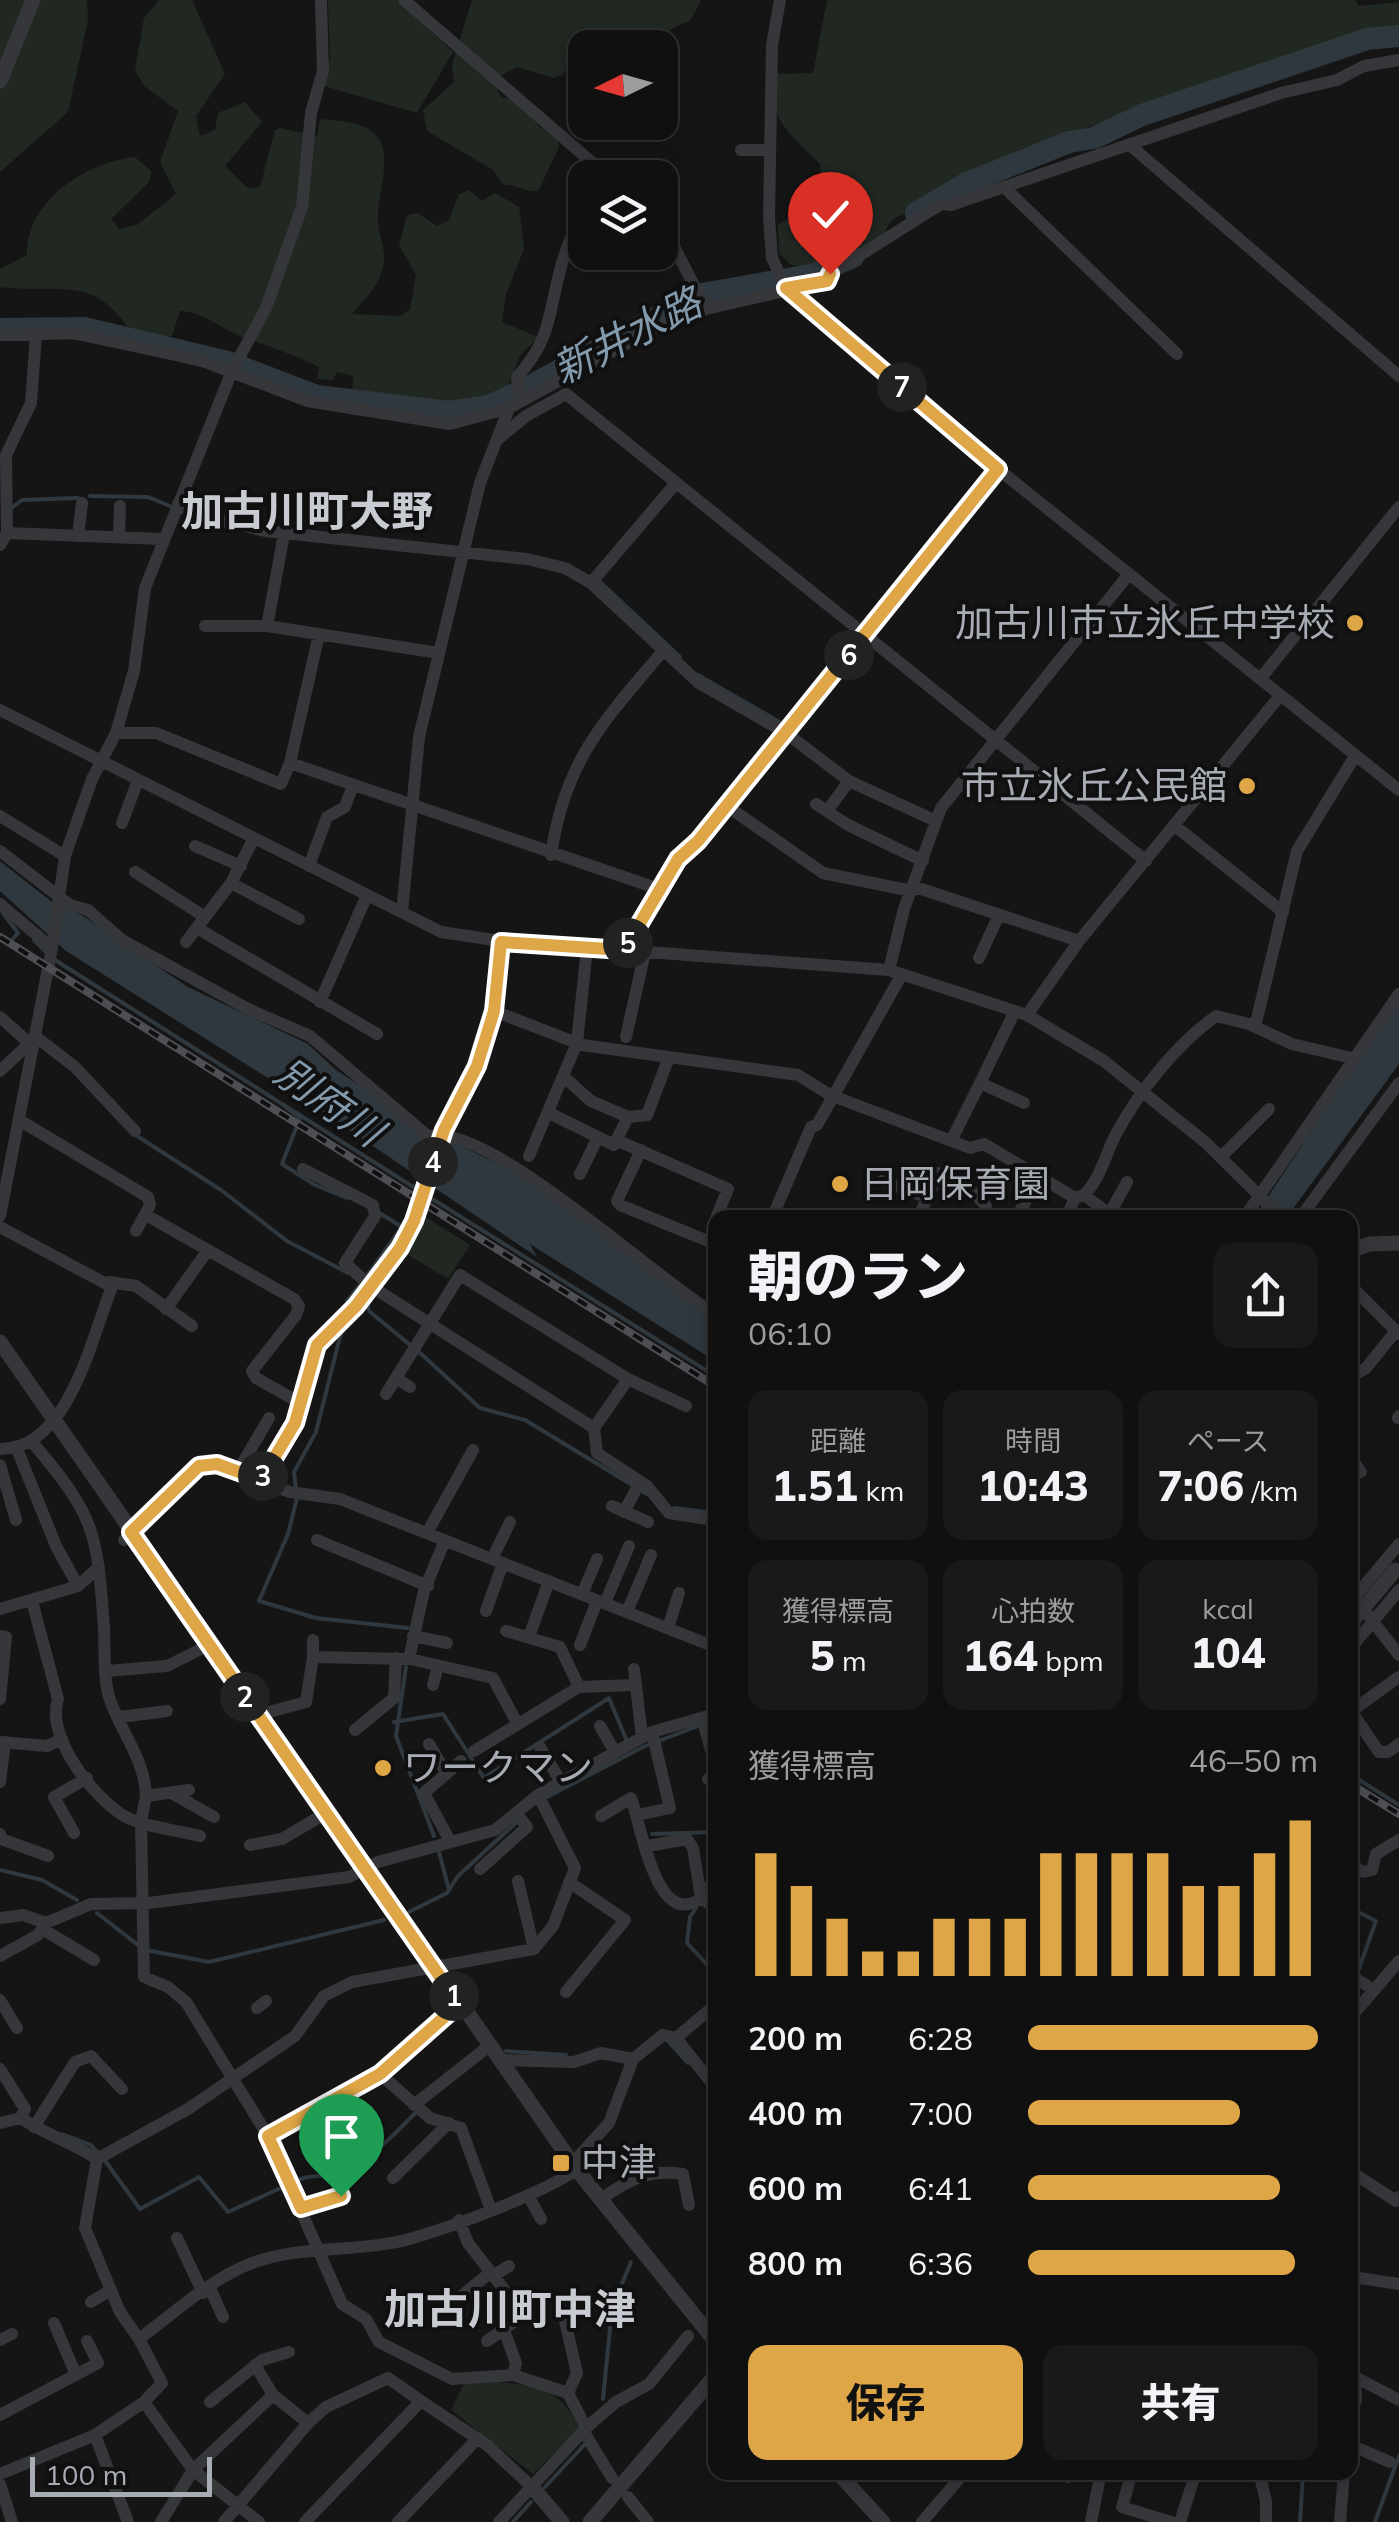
<!DOCTYPE html>
<html lang="ja">
<meta charset="utf-8">
<style>
:root{--surface:#101010;--page:#191919;--text:#f1f3f6;--muted:#9c9d9f;--line:#303030;--accent:#dea646}
body{margin:0;font-family:Mulish,"Noto Sans JP",sans-serif;background:var(--page);color:var(--text);height:100vh;display:flex;flex-direction:column;font-size:38px;white-space:nowrap}
*{box-sizing:border-box;margin:0}
p{font-size:32px;color:var(--muted)}
.icon{flex:none;width:55px;height:55px;fill:none;stroke:currentColor;stroke-width:2;stroke-linecap:round;stroke-linejoin:round}
.map{position:relative;flex:1;overflow:hidden}
.sheet{position:absolute;left:708px;top:1210px;width:650px;height:1270px;display:flex;flex-direction:column;background:var(--surface);border-radius:20px;box-shadow:0 5px 25px #0003,0 0 0 2px var(--line)}
.sheet>*{flex:none}
.needle{width:65px;rotate:265deg}
.tools{position:absolute;left:568px;top:30px;display:grid;gap:20px}
.tools a{display:grid;place-items:center;width:110px;height:110px;border-radius:20px;background:var(--surface);box-shadow:0 5px 25px #0003,0 0 0 2px var(--line);font-size:50px}
.scale{position:absolute;left:30px;bottom:25px;width:182px;box-sizing:border-box;padding-left:10px;border:5px solid #a8acb5;border-top:0;font-size:28px;line-height:35px;white-space:nowrap;color:#a8acb5;-webkit-text-stroke:8px #101011;paint-order:stroke}
.pin{position:absolute;display:grid;place-items:center;width:85px;height:85px;color:#fff;margin:-102px -42px;border-radius:50% 50% 50% 0;rotate:-45deg;box-shadow:0 0 10px #0007}
.pin .icon{rotate:45deg}
.km{position:absolute;width:50px;height:50px;margin:-25px;border-radius:50%;background:#222;color:#fff;font-size:28px;line-height:50px;text-align:center}
.round{display:grid;place-items:center;flex:none;width:105px;height:105px;border-radius:20px;background:var(--page)}
.overview{display:flex;align-items:center;justify-content:space-between;height:170px;padding:0 40px}
h1{font-size:55px;font-weight:800;line-height:75px}
.stats{display:grid;grid-template-columns:repeat(3,1fr);gap:15px;height:170px;padding:10px 40px}
.stats div{display:grid;align-content:center;border-radius:20px;background:var(--page);text-align:center}
.stats b{font-size:42px;font-weight:800}
.stats small{font-size:28px;font-weight:400}
.stats p{font-size:28px}
.chart{height:280px;padding:20px 40px}
.chart p{display:flex;justify-content:space-between}
.chart svg{width:100%;height:180px;margin-top:10px;stroke:var(--accent);stroke-width:6}
.action{display:flex;gap:20px;margin-top:auto;padding:20px 40px}
.action a{flex:1;height:115px;border-radius:20px;background:var(--accent);color:#111;font-size:40px;font-weight:800;line-height:115px;text-align:center}
.action a+a{background:var(--page);color:var(--text)}
ul{padding:0 40px;list-style:none;font-size:32px}
li{display:grid;grid-template-columns:160px 120px 1fr;align-items:center;height:75px}
li i{height:25px;border-radius:12px;background:var(--accent)}
.map>svg:first-child{display:block}
</style>
<div class="map">
<svg width="1399" height="2522" viewBox="0 0 1399 2522">
<rect width="100%" height="100%" fill="#151516"/>
<!-- green -->
<path fill="#212822" d="M0,0H87L88,20L68,112L0,172Z
M159,0H192L225,74L196,116L200,136L215,130L218,113L245,102L262,122L225,166L248,188L260,187L275,130L280,128L317,136L320,119C337,121 359,121 373,132C395,149 378,193 378,216C377,231 386,249 384,262C380,287 366,297 352,314L400,316L410,309L416,275L399,245L407,215L418,213L437,226L449,220L459,194L469,190L482,201L495,193L519,207L524,249L506,294L502,322L538,337L520,356L503,398L446,415L360,404L352,394L353,376L337,372L333,380L317,379L319,367C294,355 271,347 245,338C222,330 205,312 180,311L172,336L156,339L131,332C93,273 60,294 0,287V269L27,255C26,201 85,163 135,157L151,171L150,181L111,219L119,229L137,225L176,194L160,162L178,111L144,86L135,70L144,18Z
M328,0H397L453,52L417,113L324,86L330,57Z
M472,0H701L690,21C654,33 654,56 612,39L605,47L575,52L563,75L553,78L517,67L499,77L497,90L502,98L524,99L538,126L557,137L559,147L538,191C526,192 517,184 504,185L493,170L427,131L423,110L454,82L452,65Z
M827,0H1356L1358,6L1399,2V44L1340,51L1278,72L1198,90L1154,114L1110,120L1016,151L892,220L873,250L846,270L791,265L779,253L778,225L821,194L820,164C788,132 770,122 772,74L813,73Z
M424,1216L470,1245L448,1279L405,1253Z
M481,2380C526,2386 560,2382 579,2429L533,2474L451,2410L465,2382Z"/>
<!-- water -->
<path fill="#2f383e" d="M0,861L52,902L83,916L188,987L308,1044L336,1070L429,1130L518,1174L715,1318V1361L530,1244L537,1257L327,1115L66,951L0,891Z
M1399,998V1064L1287,1217L1254,1218Z"/>
<g fill="none" stroke-linecap="round" stroke-linejoin="round">
<!-- stream -->
<path stroke="#2f383e" stroke-width="4" d="M90,496L148,497L170,506
M10,509L22,500L78,498
M600,582L680,657
M698,675L783,724
M3,913L18,933L10,942
M34,940L46,952
M55,960L418,1190
M283,1105L300,1118L282,1164L315,1185L347,1198
M134,1134L221,1190L287,1241L348,1273
M426,1195L715,1376
M366,1277L402,1227L378,1212
M366,1299L369,1311L410,1345
M347,1301L362,1282
M343,1325L316,1432L294,1472L297,1498L288,1534L259,1601L316,1618L408,1628
M418,1351L480,1408L525,1420L647,1494
M674,1508L715,1513
M406,1667L396,1736L434,1836
M394,1722L443,1714L484,1778L609,1698L626,1739
M712,1723L715,1722
M1350,1774L1399,1805
M545,1798L643,1747L698,1726
M708,1806L715,1817
M652,1834L715,1832
M439,1852L449,1890
M0,1870L42,1880L77,1900
M704,1885L715,1876
M696,1908L690,1917L687,1943L715,1973
M1350,1908L1376,1921L1357,1974
M409,1912L447,1893L458,1876L519,1820
M97,1913L138,1945
M146,1950L209,1962L384,1920
M668,2041L688,2063
M506,2051L566,2055
M62,2134L91,2145L100,2155
M106,2162L140,2209L199,2177L228,2212L285,2186
M296,2181C310,2174 321,2178 334,2173C369,2162 392,2137 417,2111
M603,2399L612,2308L631,2262
M545,2487L587,2442
M513,2522L531,2502
M1300,2522L1303,2472
M1375,2522L1399,2456"/>
<!-- river -->
<path stroke="#2f383e" stroke-width="22" d="M916,213L967,183L1069,142L1094,138L1142,115L1367,39L1399,36
M0,329L84,328L228,362L317,396L449,412L489,406L523,390L670,310L693,303L696,295L811,275L853,257"/>
<!-- minor -->
<path stroke="#36373b" stroke-width="12" d="M404,0L610,178
M780,0L772,45L769,218L772,258L786,288L998,469L1399,790
M1132,147L1399,376
M741,150H770
M1006,189L1177,354
M660,219L706,309
M0,335L72,333L200,360L307,401L450,424L509,408L657,327L706,309L827,281L830,274L941,204L951,205L1281,93L1337,80L1364,66L1399,60
M520,401L517,377C553,338 548,311 562,263C568,243 577,224 585,204
M498,439L526,416L566,394L1146,861
M178,504L194,514L265,531L527,559L565,568L591,583L699,683L786,733L849,781L936,821
M7,533L162,539
M78,536L82,503
M119,537L120,506
M0,545L7,533L6,455L31,403L36,335
M591,583L676,483
M205,626H267L439,653
M267,626L284,534
M1260,679L1399,507
M0,710L441,932L501,941L889,970L1027,1015L1104,1061L1205,1142L1282,1218
M116,733H156L281,784L290,763L319,634
M290,763L659,889
M816,804L848,825L923,861
M727,806L823,873L912,891
M827,811L849,781
M0,816L65,856
M122,823L138,780
M1175,826L1283,912
M195,846L241,866
M0,851L70,905L88,910L122,940L250,1010L310,1036L429,1137C483,1118 659,1282 715,1314
M551,855C565,760 603,722 663,651
M309,866L327,817L345,807L353,785
M135,872L205,917
M231,883L299,919
M915,887L1079,941
M0,904L52,948
M402,912L419,737L480,483L509,408
M197,928L377,1034
M186,942L231,883L254,838
M624,951L679,859L699,841L998,469
M979,958L999,915
M889,970L904,909L941,808L1129,574
M320,1002L367,895
M494,1011L582,1045L798,1075L830,1095L970,1148L984,1144L1075,1198L1084,1195L1115,1218
M1027,1015L1079,941L1279,697
M0,1017L28,1042
M1255,1027L1297,851L1355,756
M36,1037L75,1067L135,1131
M626,1037L645,952
M0,1071L34,1039
M565,1078L591,1101L628,1117
M980,1083L1015,1011
M549,1113L614,1145L628,1117L647,1115L668,1060
M19,1120L148,1197L150,1205L136,1231
M444,1131C479,1061 493,1020 501,941
M952,1139L980,1083L1024,1103
M616,1140L728,1189L716,1218
M641,1150L617,1201L620,1205L715,1244
M529,1156L577,1043L587,948
M1221,1157L1269,1109
M303,1169L373,1205L375,1216L345,1263L369,1285L594,1428L597,1453L647,1486L669,1513L715,1520
M580,1174L598,1137
M882,1181L926,1197
M1084,1195C1101,1178 1105,1155 1116,1134C1139,1091 1176,1045 1216,1016L1249,1024L1292,1044L1356,1059
M1110,1213L1127,1182
M146,1215L294,1299L299,1306L296,1315L252,1371L256,1378L300,1403
M0,1216L52,948L65,856L92,779L116,733L134,671L145,588L232,371L266,308L302,207L311,113L323,71L321,0
M772,1218L811,1127L817,1125L902,974
M918,1218L939,1173L970,1189L986,1206
M1016,1218L1041,1175
M1066,1218L1075,1198
M1244,1218L1399,994
M1300,1218L1399,1083
M0,1227L112,1287C91,1338 69,1450 0,1449
M109,1282L136,1286L192,1326
M1350,1285L1399,1334
M166,1309L208,1250
M396,1378L410,1387
M1350,1378L1366,1368L1396,1331
M386,1394L460,1275L628,1379L686,1406
M1398,1418L1399,1416
M594,1428L628,1379
M32,1442C96,1517 97,1532 104,1628C105,1650 103,1676 109,1697C120,1731 145,1759 146,1796
M17,1449L56,1546L78,1586L99,1567
M1350,1457L1361,1472
M0,1465L16,1520
M238,1471L269,1418
M261,1480L295,1423L317,1345L356,1306L399,1248L422,1193
M612,1506L648,1522
M624,1512L640,1482
M427,1533L473,1450
M124,1540L199,1466L209,1463L290,1492L340,1499L715,1647
M317,1540L428,1586
M492,1559L510,1522
M1350,1592L1399,1655
M582,1594L597,1559
M1352,1600L1399,1544
M32,1601L58,1699C46,1737 92,1796 124,1816C144,1827 177,1830 200,1836
M605,1603L629,1546
M0,1609L78,1586
M486,1611L503,1563
M627,1612L651,1555
M668,1628L679,1593
M506,1631L560,1647L579,1687
M531,1631L549,1581
M0,1636L6,1637L0,1699
M413,1636L447,1643
M313,1640V1657
M580,1645L597,1601
M1350,1649L1399,1590
M409,1659L424,1591L445,1540
M634,1669L642,1737
M107,1671L167,1666L209,1645
M433,1685L438,1666
M1351,1711L1379,1752H1388L1399,1744
M1350,1712L1399,1677
M258,1715L306,1702L313,1657L410,1659L493,1678L517,1723
M120,1717L167,1711
M702,1718L715,1765
M600,1726L615,1752
M355,1730L394,1698L396,1658
M0,1742L47,1746L62,1739
M429,1744L445,1771
M540,1747L561,1782
M474,1751L579,1687L635,1685
M708,1779L715,1777
M0,1782L5,1742
M189,1790L146,1796L141,1821L144,1977L168,1987L186,2002L268,2136L342,2304L366,2319L379,2342L452,2379L513,2375L568,2393
M173,1794L214,1817
M637,1815L670,1808L652,1732
M601,1816L631,1798C641,1824 656,1932 701,1898L715,1908
M74,1833L54,1797L87,1778
M0,1834L1,1839L48,1856
M450,1841L424,1793L461,1761
M250,1845L282,1839L326,1813
M648,1846L687,1839L693,1848L701,1898
M1350,1864L1363,1872L1372,1870L1376,1854L1399,1840
M480,1869L527,1827L516,1813
M518,1881L534,1949
M0,1918L23,1915L46,1923L91,1904L149,1903L349,1877L378,1862L495,1830L538,1795L652,1732L715,1714
M44,1930L94,1960
M0,1956L38,1935L46,1923
M1350,1975L1374,1990
M566,1992L625,1920L569,1882
M0,2000L17,2028
M257,2008L266,2001
M1350,2018L1399,1961
M676,2038L715,2087
M499,2060L574,2062L601,2053L633,2059L663,2035L676,2038L715,2005
M0,2069L25,2109L21,2118
M380,2074L459,2004
M414,2105L489,2046
M0,2123L21,2118C46,2135 72,2142 97,2159
M34,2127L75,2062L91,2056L122,2089
M268,2136L380,2074L430,2118L461,2128L491,2210
M579,2156L609,2123L633,2059
M97,2159L188,2109L295,2036L324,1996L352,1982L534,1949L553,1926L575,1868L538,1795
M97,2159L85,2228L120,2312L139,2339C173,2314 207,2282 247,2265C301,2243 358,2254 413,2238C463,2223 533,2197 577,2170
M1350,2171L1396,2201L1399,2197
M393,2178L449,2123
M528,2195L541,2219
M600,2200C627,2180 649,2169 683,2174L689,2205
M301,2208L341,2196
M459,2220L468,2243L524,2315L487,2341
M177,2238L203,2293
M1350,2272L1353,2277L1399,2284
M494,2275L509,2266
M209,2286L223,2317
M560,2299L577,2373L568,2393L586,2428
M91,2302L109,2291
M444,2310L491,2272
M54,2323L76,2375
M504,2330L516,2363L513,2375
M139,2339L162,2383L144,2402
M0,2340L12,2334
M255,2365L273,2395L308,2423
M210,2402L262,2360L289,2352
M0,2415L98,2363L87,2341
M1350,2417L1356,2400L1355,2377L1399,2400
M584,2432L612,2478
M95,2435L128,2522
M1350,2445L1390,2462
M1132,2472L1122,2507L1171,2522
M1259,2472L1266,2501V2522
M0,2474L95,2435L144,2402L193,2470L259,2522
M1068,2477V2472
M0,2484L12,2522
M628,2497L648,2522
M161,2522L193,2470L273,2395
M224,2522L308,2423L326,2407L388,2378L421,2401
M305,2522L421,2401L487,2445L533,2488
M398,2522L478,2438
M499,2522L586,2428L616,2402L649,2384L688,2336
M922,2522L965,2472
M1091,2522L1101,2472
M1180,2522L1196,2472
M1340,2522L1344,2472"/>
<!-- tertiary -->
<path stroke="#36373b" stroke-width="15" d="M0,81L33,0
M1350,1251L1369,1244L1399,1243
M0,1342L577,2170L715,2341
M837,2472L883,2522
M533,2488L562,2522
M590,2522L715,2376"/>
<defs>
<path id="rail" d="M0,937L715,1386
M1350,1784L1399,1814"/>
</defs>
<!-- rail casing -->
<use href="#rail" stroke="#4e4f54" stroke-width="8"/>
<!-- rail -->
<use href="#rail" stroke="#101011" stroke-width="4" stroke-dasharray="11" stroke-linecap="butt"/>
<!-- minor-bridge -->
<path stroke="#36373b" stroke-width="12" d="M422,1193L444,1131"/>
<!-- tertiary-bridge -->
<path stroke="#36373b" stroke-width="15" d="M1350,1624L1395,1570"/>
</g>
<g fill="none" stroke-linecap="round" stroke-linejoin="round">
<defs>
<path id="route" d="M341,2196L301,2208L268,2136L380,2074L459,2004L131,1532L199,1466L217,1464L261,1480L295,1423L317,1345L356,1306L400,1248L414,1221L444,1130L477,1066L494,1011L501,942L624,950L678,859L698,841L998,469L786,288L827,281L830,274"/>
</defs>
<!-- route casing -->
<use href="#route" stroke="#fff" stroke-width="20"/>
<!-- route -->
<use href="#route" stroke="#dea646" stroke-width="12"/>
</g>
<!-- markers -->
<g fill="#dea646" stroke="#101011" stroke-width="4">
<circle cx="1355" cy="623" r="10"/>
<circle cx="1247" cy="786" r="10"/>
<circle cx="840" cy="1184" r="10"/>
<circle cx="383" cy="1768" r="10"/>
<rect x="551" y="2153" width="20" height="20" rx="5"/>
</g>
<g text-anchor="middle" stroke-width="8" stroke-linejoin="round" paint-order="stroke">
<!-- poi labels -->
<g font-size="38" fill="#a8acb5" stroke="#101011" text-anchor="start">
<text x="1335" y="636" text-anchor="end">加古川市立氷丘中学校</text>
<text x="1227" y="799" text-anchor="end">市立氷丘公民館</text>
<text x="860" y="1197">日岡保育園</text>
<text x="403" y="1781">ワークマン</text>
<text x="581" y="2176">中津</text>
</g>
<!-- water labels -->
<g font-size="40" font-style="italic" fill="#839aac" stroke="#101011">
<text transform="translate(627 336) rotate(-27)" y="14">新井水路</text>
<text transform="translate(329 1102) rotate(35)" y="14">別府川</text>
</g>
<!-- quarter labels -->
<g font-size="42" font-weight="bold" fill="#c9cbd2" stroke="#101011">
<text x="307" y="526">加古川町大野</text>
<text x="510" y="2324">加古川町中津</text>
</g>
</g>
</svg>
<div class="tools">
<a><svg class="needle" viewBox="-14 -14 28 28"><path d="M0-13l5 13h-10z" fill="#e53935"/><path d="M0 13l5-13h-10z" fill="#9c9d9f"/></svg></a>
<a><svg class="icon" aria-label="layers" viewBox="0 0 24 24"><path d="M12 4l9 5-9 5-9-5zM3 14l9 5 9-5"/></svg></a>
</div>
<div class="scale">100 m</div>
<div class="pin" style="left:341px;top:2196px;background:#1e9e55"><svg class="icon" aria-label="arrive" viewBox="0 0 24 24"><path d="M6 21V4h12l-3 4 3 4H6"/></svg></div>
<div class="pin" style="left:830px;top:274px;background:#d93025"><svg class="icon" aria-label="check" viewBox="0 0 24 24"><path d="M5 12l5 5 9-10"/></svg></div>
<b class="km" style="left:454px;top:1996px">1</b>
<b class="km" style="left:245px;top:1697px">2</b>
<b class="km" style="left:263px;top:1476px">3</b>
<b class="km" style="left:433px;top:1162px">4</b>
<b class="km" style="left:628px;top:943px">5</b>
<b class="km" style="left:849px;top:655px">6</b>
<b class="km" style="left:902px;top:387px">7</b>
<section class="sheet">
<div class="overview"><div><h1>朝のラン</h1><p>06:10</p></div><a class="round"><svg class="icon" aria-label="share" viewBox="0 0 24 24"><path d="M12 15V3M7 8l5-5 5 5M5 13v7h14v-7"/></svg></a></div>
<div class="stats">
<div><p>距離</p><b>1.51<small> km</small></b></div>
<div><p>時間</p><b>10:43</b></div>
<div><p>ペース</p><b>7:06<small> /km</small></b></div>
</div>
<div class="stats">
<div><p>獲得標高</p><b>5<small> m</small></b></div>
<div><p>心拍数</p><b>164<small> bpm</small></b></div>
<div><p>kcal</p><b>104</b></div>
</div>
<div class="chart"><p><span>獲得標高</span>46–50 m</p>
<svg viewBox="0 0 160 44" preserveAspectRatio="none"><path d="M5 44V14M15 44V22M25 44V30M35 44V38M45 44V38M55 44V30M65 44V30M75 44V30M85 44V14M95 44V14M105 44V14M115 44V14M125 44V22M135 44V22M145 44V14M155 44V6"/></svg>
</div>
<ul>
<li><b>200 m</b>6:28<i style="width:100%"></i></li>
<li><b>400 m</b>7:00<i style="width:73%"></i></li>
<li><b>600 m</b>6:41<i style="width:87%"></i></li>
<li><b>800 m</b>6:36<i style="width:92%"></i></li>
</ul>
<div class="action"><a>保存</a><a>共有</a></div>
</section>
</div>
